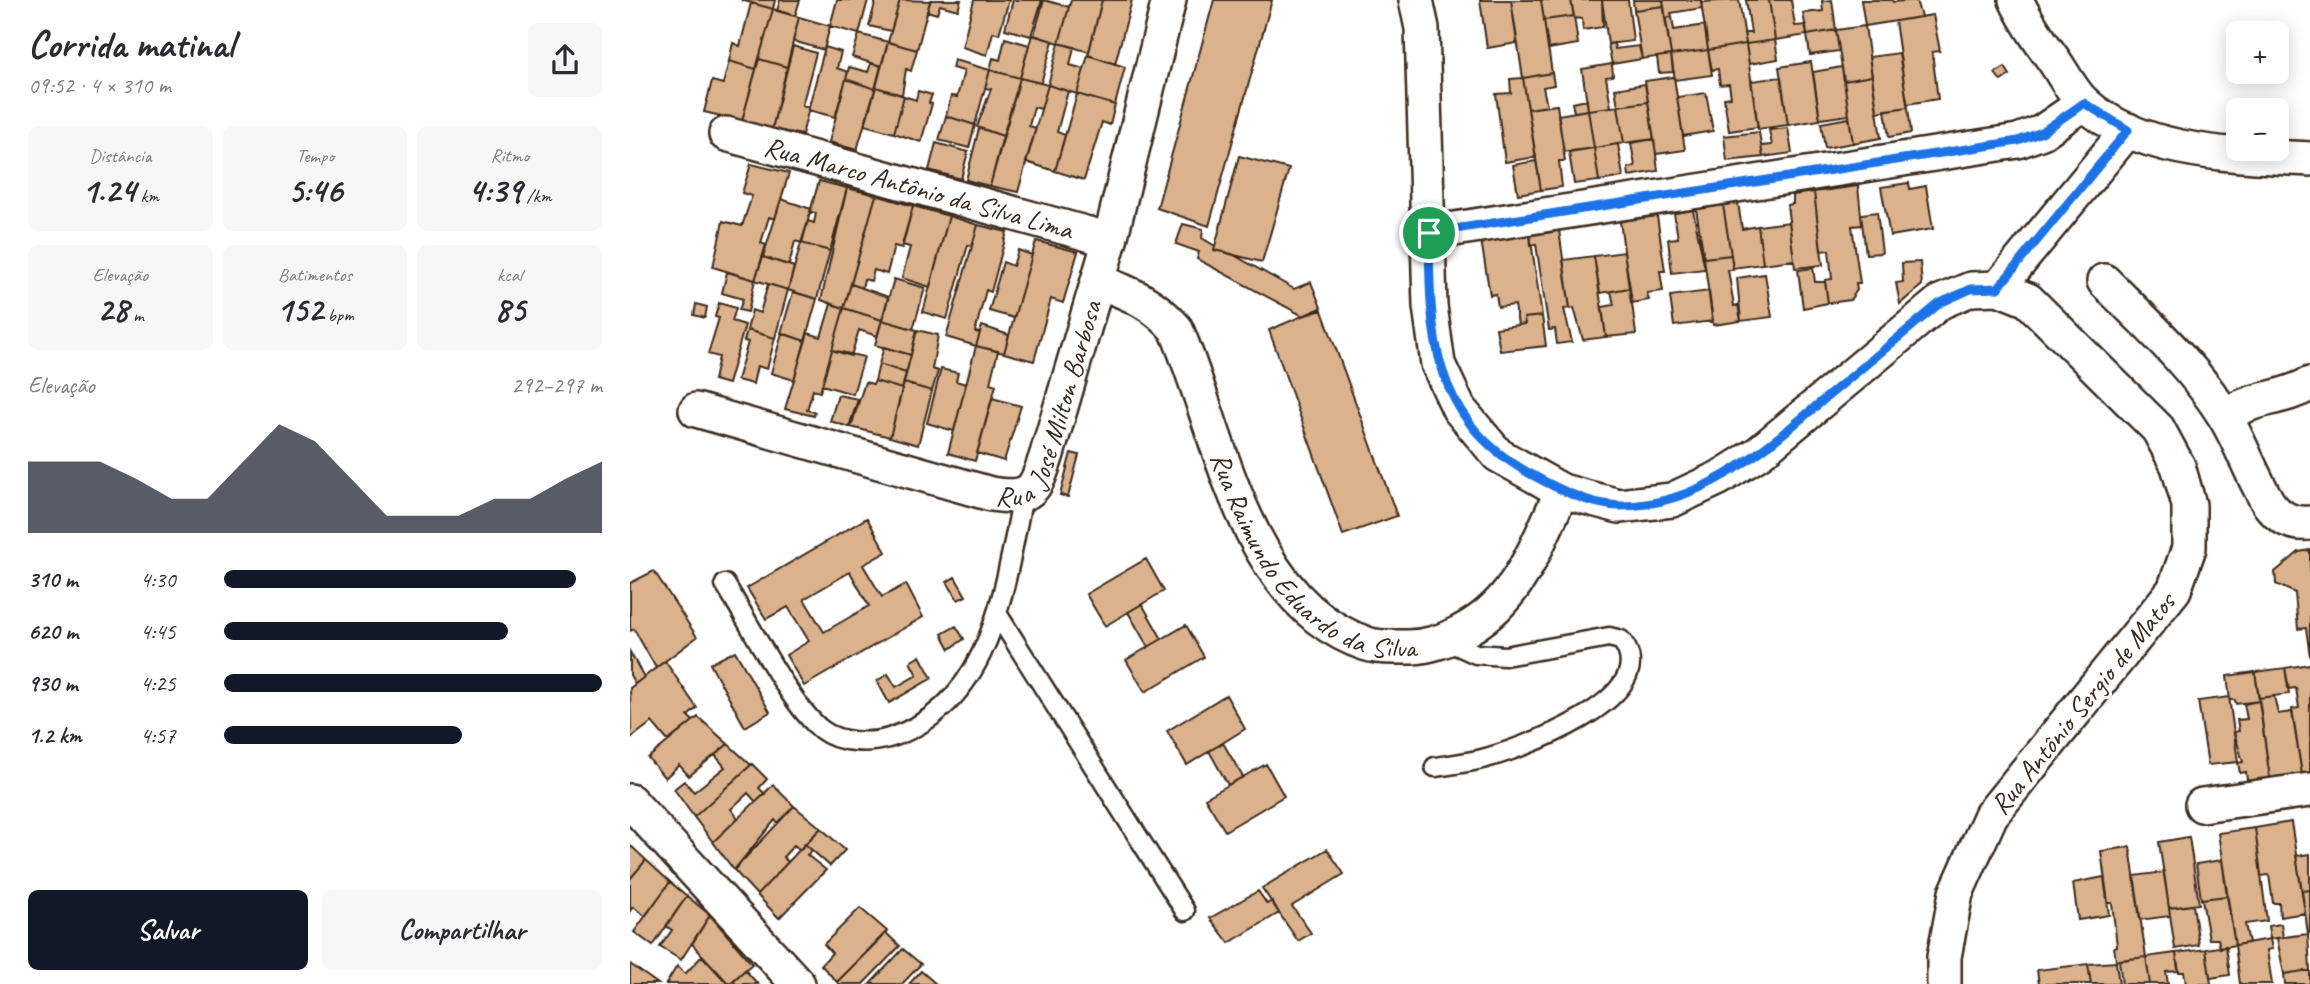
<!DOCTYPE html>
<html lang="pt">
<meta charset="utf-8">
<style>
:root{--surface:#fff;--page:#f7f7f7;--text:#2b2b33;--muted:#7c7c81;--accent:#111827}
body{margin:0;font-family:Caveat,sans-serif;background:var(--page);color:var(--text);height:100vh;display:flex;flex-direction:column;font-size:26px;white-space:nowrap}
*{box-sizing:border-box;margin:0}
p{font-size:23px;color:var(--muted)}
.icon{flex:none;width:38px;height:38px;fill:none;stroke:currentColor;stroke-width:2;stroke-linecap:round;stroke-linejoin:round}
.map{position:relative;flex:1;overflow:hidden}
.panel{display:flex;flex-direction:column;background:var(--surface);width:630px}
.panel>*{flex:none}
.controls{position:absolute;left:1596px;top:21px;display:grid;gap:14px}
.controls a{display:grid;place-items:center;width:63px;height:63px;border-radius:10px;background:var(--surface);box-shadow:0 4px 18px #0003;font-size:35px}
.pin{position:absolute;display:grid;place-items:center;width:60px;height:60px;color:#fff;margin:-30px;border:4px solid #fff;border-radius:50%;box-shadow:0 2px 7px #0007}
.round{display:grid;place-items:center;flex:none;width:74px;height:74px;border-radius:10px;background:var(--page)}
.summary{display:flex;align-items:center;justify-content:space-between;height:119px;padding:0 28px}
h1{font-size:38px;font-weight:700;line-height:52px}
.metrics{display:grid;grid-template-columns:repeat(3,1fr);gap:10px;height:119px;padding:7px 28px}
.metrics div{display:grid;align-content:center;border-radius:10px;background:var(--page);text-align:center}
.metrics b{font-size:35px;font-weight:700}
.metrics small{font-size:19px;font-weight:400}
.metrics p{font-size:19px}
.chart{height:196px;padding:14px 28px}
.chart p{display:flex;justify-content:space-between}
.chart svg{width:100%;height:126px;margin-top:7px;fill:var(--accent);opacity:.7}
.cta{display:flex;gap:14px;margin-top:auto;padding:14px 28px}
.cta a{flex:1;height:80px;border-radius:10px;background:var(--accent);color:#fff;font-size:28px;font-weight:700;line-height:80px;text-align:center}
.cta a+a{background:var(--page);color:var(--text)}
ul{padding:0 28px;list-style:none;font-size:23px}
li{display:grid;grid-template-columns:112px 84px 1fr;align-items:center;height:52px}
li i{height:18px;border-radius:9px;background:var(--accent)}
main{display:flex;flex:1;min-height:0}
.map>svg:first-child{display:block}
</style>
<main>
<section class="panel">
<div class="summary"><div><h1>Corrida matinal</h1><p>09:52 · 4 × 310 m</p></div><a class="round"><svg class="icon" aria-label="share" viewBox="0 0 24 24"><path d="M12 15V3M7 8l5-5 5 5M5 13v7h14v-7"/></svg></a></div>
<div class="metrics">
<div><p>Distância</p><b>1.24<small> km</small></b></div>
<div><p>Tempo</p><b>5:46</b></div>
<div><p>Ritmo</p><b>4:39<small> /km</small></b></div>
</div>
<div class="metrics">
<div><p>Elevação</p><b>28<small> m</small></b></div>
<div><p>Batimentos</p><b>152<small> bpm</small></b></div>
<div><p>kcal</p><b>85</b></div>
</div>
<div class="chart"><p><span>Elevação</span>292–297 m</p>
<svg viewBox="0 0 160 44" preserveAspectRatio="none"><path d="M0 44V19L10 19L20 19L30 25L40 32L50 32L60 19L70 6L80 12L90 25L100 38L110 38L120 38L130 32L140 32L150 25L160 19V44z"/></svg>
</div>
<ul>
<li><b>310 m</b>4:30<i style="width:93%"></i></li>
<li><b>620 m</b>4:45<i style="width:75%"></i></li>
<li><b>930 m</b>4:25<i style="width:100%"></i></li>
<li><b>1.2 km</b>4:57<i style="width:63%"></i></li>
</ul>
<div class="cta"><a>Salvar</a><a>Compartilhar</a></div>
</section>
<div class="map">
<svg width="1680" height="984" viewBox="0 0 1680 984">
<rect width="100%" height="100%" fill="#fff"/>
<filter id="ink" filterUnits="userSpaceOnUse"><feTurbulence type="fractalNoise" baseFrequency=".0143" numOctaves="2"/><feDisplacementMap in="SourceGraphic" scale="14" xChannelSelector="R" yChannelSelector="G"/><feConvolveMatrix kernelMatrix="1 2 1 2 8 2 1 2 1" color-interpolation-filters="sRGB"/></filter>
<g filter="url(#ink)">
<!-- building -->
<path fill="#dbb28c" stroke="#3b2a1e" stroke-width="2" fill-rule="evenodd" d="M111,0H145L143,9Z
M150,0H170L165,16L147,11Z
M207,0H238L229,34L200,26Z
M246,0H270L261,31L239,26Z
M270,0L300,1L287,50L258,42Z
M301,0H331L328,10L310,5L307,14L297,11Z
M344,0H379L369,34L363,32L357,55L332,47Z
M383,0H412L401,36L375,29Z
M414,0L439,7L429,43L404,35Z
M441,0H472L459,52L429,43Z
M472,0H502L485,64L458,55Z
M584,0H642L579,226L527,208Z
M850,0H881L887,43L857,48Z
M881,0H911L922,73L893,78Z
M911,0H941L944,16L914,20Z
M941,0H972L973,27L953,30L952,19L944,18Z
M972,0H998L1003,41L978,44Z
M1003,0H1033L1034,6L1004,10Z
M1033,0H1071L1072,8L1041,13L1042,17L1035,18Z
M1109,0L1116,44L1078,50L1071,2Z
M1116,0H1139L1145,40L1116,44L1114,33H1121Z
M1139,0H1161L1165,26L1176,25L1177,35L1145,40Z
M1202,0L1206,30L1177,35L1173,13L1193,11L1192,1Z
M1231,0H1262L1263,2L1286,0L1291,17L1235,26Z
M121,3L143,9L126,69L99,61L103,43L110,46Z
M1034,6L1041,55L1012,59L1004,10Z
M143,9L169,17L157,67L129,59Z
M1303,15L1310,51L1302,52L1308,99L1277,104L1265,21Z
M944,16L948,44L918,49L914,20Z
M169,17L200,26L194,50L163,41Z
M1042,17L1044,30L1075,25L1078,50L1041,55L1035,18Z
M1235,26L1242,76L1214,81L1206,30Z
M1206,30L1209,51L1180,55L1177,35Z
M229,34L258,42L251,66L222,57Z
M402,35L423,41L411,83L390,78Z
M375,38L399,45L390,78L360,70L363,58L370,60Z
M1145,40L1148,59L1119,64L1116,44Z
M258,42L287,50L281,71L276,69L272,95L246,87Z
M429,43L444,47L440,65L454,69L447,94L418,85Z
M984,43L985,49L1009,46L1012,59L982,64L978,44Z
M1116,44L1128,127L1099,131L1094,98L1101,97L1099,84L1090,85L1088,69L1082,70L1078,50Z
M163,46L186,53L172,106L179,108L172,135L142,129Z
M195,47L211,52L207,68L218,72L205,117L178,110Z
M1078,50L1082,75L1045,80L1041,55Z
M1269,53L1278,107L1247,112L1239,57Z
M458,55L495,67L485,105L447,94Z
M1041,55L1043,72L1029,73L1027,57Z
M129,59L157,67L142,129L112,121Z
M324,60L360,70L345,125L316,116L321,96L327,97L334,71L322,68Z
M99,61L126,69L112,121L74,112L82,81L93,84Z
M1181,62L1190,120L1158,125L1149,67Z
M241,63L251,66L245,89L216,79L219,67L238,72Z
M982,64L983,76L976,77L981,107L958,110L952,69Z
M1212,67L1219,115L1190,119L1183,72Z
M1375,67L1380,75L1371,81L1365,73Z
M360,70L390,78L373,136L347,127L361,89L355,88Z
M922,73L924,85L913,87L917,106L898,109L893,78Z
M1242,76L1251,138L1223,143L1214,81Z
M1044,77L1055,150L1026,154L1015,81Z
M1151,77L1158,125L1128,129L1121,81Z
M390,78L418,85L411,109L404,107L399,126L406,128L388,192L360,186Z
M893,78L906,157L875,162L866,94L881,93L880,79Z
M216,79L245,89L227,150L199,142Z
M1015,84L1018,102L988,106L985,89Z
M418,85L438,91L427,132L435,135L425,171L396,162Z
M246,87L274,96L264,133L235,125Z
M288,91L302,95L299,103L302,104L291,142L264,133L274,96L286,100Z
M1076,93L1083,131L1053,136L1047,97Z
M447,94L485,105L480,125L472,122L454,180L425,171Z
M957,100L958,110L944,112L942,103Z
M1018,102L1024,139L994,143L988,106Z
M927,105L935,161H929L932,187L911,190L898,109Z
M988,106L994,143L964,148L958,110Z
M1278,107L1281,133L1259,137L1255,110Z
M958,110L964,148L934,152L928,115Z
M316,116L345,125L339,148L309,140Z
M1219,118L1223,143L1195,148L1191,123Z
M349,128L373,136L360,186L336,180Z
M1158,128L1162,153L1133,157L1131,146L1142,145L1139,130Z
M1129,132L1133,157L1097,161L1094,136Z
M1024,139L1028,171L999,176L998,168L1005,166L1001,143Z
M306,143L338,152L331,179L299,170Z
M988,144L993,177L969,181L964,148Z
M964,148L969,181L944,184L939,152Z
M609,156L659,169L632,262L584,250Z
M906,161L911,190L888,194L883,165Z
M121,164L159,173L145,219L139,217L131,243L136,245L125,280L83,267L93,221L112,226L122,196L112,193Z
M189,181L217,188L200,251L171,243L178,221L184,223L186,213L180,212Z
M1279,183L1280,189L1296,186L1303,229L1260,236L1251,187Z
M1228,186L1232,225L1222,226L1230,283H1226L1227,290L1220,300L1198,303L1195,280L1202,279L1199,250L1191,251L1184,192Z
M217,188L246,195L214,308L191,300Z
M1184,192L1193,265L1165,268L1157,205L1163,204V195Z
M246,195L283,206L272,248L264,246L257,274L244,270L241,281L234,279L232,288L221,284Z
M151,199L181,209L172,243L165,241L159,265L133,257Z
M1108,203L1112,229L1128,226L1133,264L1103,268L1093,205Z
M1093,205L1101,255L1074,258L1066,209Z
M283,206L319,216L300,287L272,278L280,247L272,245Z
M1063,210L1075,269L1042,273L1038,239L1048,238L1044,213Z
M1247,212L1252,253L1236,254L1231,214Z
M319,216L348,225L342,246L338,245L317,319L293,312Z
M1027,216L1035,271H1030L1033,291L1017,293L1019,300L1001,303L990,221Z
M1159,222L1164,260L1133,264L1128,226Z
M553,224L573,229L572,238L585,246L584,250L602,254L664,289L681,282L692,310L673,316L567,259L569,252L546,244Z
M348,225L377,232L361,292L356,290L345,332L350,333L346,346L316,337Z
M929,230L940,308L934,309L942,342L927,344L925,329L919,330L906,244L901,245L900,234Z
M900,234L912,316L894,318L895,324L888,325L885,305L868,307L866,294L860,295L851,240Z
M406,241L448,252L433,303L421,299L404,361L374,353Z
M171,243L200,251L187,299L158,290Z
M388,250L402,255L384,318L359,311L373,262L383,266Z
M994,252L1000,288L970,293L964,256Z
M1101,255L1103,270H1098L1104,306L1108,305L1111,321L1083,325L1074,258Z
M964,256L976,337L953,340L944,308L940,309L933,260Z
M133,257L164,267L158,290L125,280Z
M1290,262L1292,285L1270,304L1266,283L1273,282L1272,263Z
M1183,268L1185,282H1195L1198,303L1173,308L1168,270Z
M97,272L125,280L118,312L109,310L113,299L92,293Z
M1135,274L1142,317L1111,321L1107,278Z
M264,279L295,288L283,329L252,320Z
M138,284L158,290L145,338L117,330L122,310L130,313Z
M221,284L258,297L252,320L214,308Z
M1000,288L1006,334L976,337L972,307L984,305L981,291Z
M1079,291L1083,321L1044,326L1040,296Z
M163,292L187,299L175,341L151,333Z
M89,303L106,308L102,321L115,325L98,384L84,380L89,357L78,354L89,318L85,317Z
M66,304L77,307L75,318L64,315Z
M201,304L214,308L190,392L183,390L177,410L185,412L184,416L155,409L178,333L191,337Z
M214,308L252,320L247,336L229,330L221,356L202,350Z
M691,308L767,516L713,535L639,330Z
M912,316L916,346L870,351L866,328L895,324L894,318Z
M252,320L287,330L281,355L245,345Z
M352,326L379,335L374,353L346,346Z
M117,330L145,338L137,369L127,366L123,384L107,380L118,342L114,341Z
M287,330L308,335L302,369L308,371L302,391L274,383Z
M152,333L175,341L164,380L141,373Z
M346,346L368,351L360,383L366,385L345,461L318,453Z
M254,347L281,355L276,373L249,364Z
M202,350L234,357L223,394L192,385Z
M249,364L276,373L272,389L245,381Z
M311,369L328,373L326,381L336,384L324,431L297,423Z
M245,381L272,389L260,437L221,427L235,382L243,384Z
M274,383L302,391L288,445L260,437Z
M208,395L228,399L219,427L200,421Z
M362,398L391,406L374,461L347,453Z
M441,453L449,455L438,497L430,495Z
M237,518L256,552L233,565L252,597L276,584L293,617L174,686L156,655L179,641L158,607L136,619L117,588ZM220,572L239,606L194,632L174,599Z
M1680,550V656L1676,628L1668,629L1665,593L1646,584L1645,572L1669,552Z
M516,559L534,591L475,626L456,594Z
M24,571L67,637L26,668L4,629L0,631V583Z
M325,577L336,596L328,600L317,582Z
M512,604L532,639L518,647L498,612Z
M556,625L574,657L515,692L496,660Z
M326,626L334,639L320,649L312,634Z
M105,651L140,712L115,727L80,664Z
M0,652L14,677L5,684L0,675Z
M290,656L302,678L259,703L247,681L258,674L266,687L287,675L280,662Z
M35,661L67,708L58,716L63,721L38,741L22,722L1,738L0,688Z
M1680,664V780L1673,781L1662,709L1669,708L1666,688L1659,689L1655,668Z
M1655,668L1659,694L1629,698L1625,672Z
M1625,672L1629,701L1606,704L1605,700H1600L1597,676Z
M596,695L615,729L557,765L537,731Z
M1644,696L1648,714L1662,712L1673,781L1641,786L1629,698Z
M1599,697L1608,762L1578,765L1568,701Z
M1629,701L1641,786L1618,789L1616,772L1610,773L1608,763L1613,762L1604,732L1609,731L1607,720L1617,719L1614,704Z
M68,717L98,744L59,776L49,765L35,778L18,758Z
M593,743L613,777L598,785L579,751Z
M98,744L121,765L64,817L44,789L54,781L64,792L95,767L85,755Z
M122,764L137,779L129,788L135,794L126,802L118,793L101,809L108,818L83,842L64,817Z
M636,764L654,796L595,831L575,798Z
M143,785L164,806L148,823L145,820L104,870L83,842Z
M164,806L191,828L170,850L164,845L153,857L158,862L127,895L104,870Z
M1661,822L1675,913L1650,917L1649,903H1643L1639,875L1631,876L1625,828Z
M191,828L215,850L200,866L175,844Z
M1625,828L1637,921L1615,924L1619,943L1605,945L1588,833Z
M1559,837L1569,904L1539,908L1529,842Z
M175,844L182,850L177,855L196,870L149,918L127,895Z
M0,845L16,860L0,879Z
M1500,847L1516,957L1486,961L1484,947L1487,946L1482,903H1478L1471,851Z
M697,849L714,874L662,906L681,933L668,941L632,888Z
M1680,854V890L1672,891L1666,856Z
M16,860L40,882L15,916L3,907L0,911V879Z
M1592,860L1597,896L1571,899L1566,864Z
M1534,872L1540,916L1510,920L1504,876Z
M1474,877L1479,915L1448,920L1443,883Z
M40,882L57,896L23,946L4,932Z
M1680,890V933L1678,934L1672,891Z
M628,891L637,904L642,901L649,913L599,943L580,918Z
M57,896L80,915L51,960L30,947L42,930L36,926Z
M1597,896L1605,945L1590,948L1588,939H1579L1572,899Z
M1563,905L1569,945L1545,949L1539,908Z
M230,908L257,931L207,982L191,965L202,953L194,944Z
M80,915L122,964L99,984L62,944Z
M1651,924L1653,937L1640,939L1638,926Z
M256,933L270,946L233,984H209L207,982Z
M1678,934L1680,970L1654,974L1647,938Z
M1640,939L1642,949L1637,950L1642,984H1610L1605,945Z
M1596,946L1600,975L1580,978L1576,949Z
M273,949L291,964L272,984H240Z
M1576,949L1581,984H1556L1554,972H1549L1546,953Z
M1546,953L1548,971L1536,972L1538,984H1520L1516,957Z
M72,956L98,984H36L47,966L55,974Z
M1516,957L1520,984H1492L1489,960Z
M1486,962L1489,984H1461L1458,964Z
M0,964L28,984H0Z
M1458,964L1461,984H1409L1407,970Z
M115,970L128,984H106L103,981Z
M1680,970V984H1655L1654,974Z
M291,971L306,984H279Z"/>
<g fill="none" stroke-linecap="round" stroke-linejoin="round">
<defs>
<path id="service" d="M95,584C118,620 161,707 192,730C209,743 239,744 259,738C363,705 374,587 393,496
M368,615L555,911
M805,767C819,765 834,763 848,760C887,751 1038,697 991,640L979,637L875,656L846,654L815,640"/>
<g id="minor">
<path d="M786,0L792,28L800,306L808,364L829,409L868,455L932,491L989,506L1042,500L1089,478L1129,453L1310,302L1341,289L1368,288L1398,300L1528,429L1548,466L1559,505V548L1544,590L1361,815L1326,893L1314,957V984"/>
<path d="M1386,0C1396,21 1409,40 1423,59C1433,73 1442,92 1454,103C1511,155 1608,155 1680,159"/>
<path id="s1" d="M96,134L480,240"/>
<path d="M799,233L1388,141L1412,132L1454,103"/>
<path d="M1474,281C1516,323 1564,366 1595,417C1612,445 1622,477 1639,504C1649,518 1663,525 1680,523"/>
<path id="s2" d="M469,282C500,293 524,303 546,329C590,431 614,604 737,644C748,648 762,647 773,647C792,648 813,642 829,633C888,604 905,548 932,491"/>
<path d="M1368,288L1498,130"/>
<path id="s3" d="M66,410L361,494C402,500 405,491 417,454L480,240L539,0"/>
<path d="M1595,416C1625,396 1649,401 1680,384"/>
<path d="M0,801L168,984"/>
<path d="M1572,805L1680,790"/>
</g>
</defs>
<!-- service casing -->
<use href="#service" stroke="#3b2a1e" stroke-width="23"/>
<!-- minor casing -->
<use href="#minor" stroke="#3b2a1e" stroke-width="38"/>
<!-- service -->
<use href="#service" stroke="#fff" stroke-width="18"/>
<!-- minor -->
<use href="#minor" stroke="#fff" stroke-width="33"/>
</g>
</g>
<g fill="none" stroke-linecap="round" stroke-linejoin="round" filter="url(#ink)">
<defs>
<path id="route" d="M1454,103L1498,130L1368,288L1341,289L1310,303C1275,332 1240,361 1204,391C1143,442 1075,507 990,506C958,505 924,487 897,472C800,416 800,332 799,233L1388,141L1412,132Z"/>
</defs>
<!-- route casing -->
<use href="#route" stroke="#fff" stroke-width="14"/>
<!-- route -->
<use href="#route" stroke="#1a73e8" stroke-width="9"/>
</g>
<g text-anchor="middle" stroke-width="6" stroke-linejoin="round" paint-order="stroke">
<!-- street labels -->
<g font-size="28" fill="#3b2a1e" stroke="#fff">
<text dy="10" stroke="none"><textPath href="#s1" startOffset="200">Rua Marco Antônio da Silva Lima</textPath></text>
<text dy="10" stroke="none"><textPath href="#s3" startOffset="429">Rua José Milton Barbosa</textPath></text>
<text dy="10" stroke="none"><textPath href="#s2" startOffset="373">Rua Raimundo Eduardo da Silva</textPath></text>
<text transform="translate(1452 703) rotate(-51)" y="10">Rua Antônio Sergio de Matos</text>
</g>
</g>
</svg>
<div class="controls">
<a>+</a>
<a>−</a>
</div>
<div class="pin" style="left:799px;top:233px;background:#1e9e55"><svg class="icon" aria-label="arrive" viewBox="0 0 24 24"><path d="M6 21V4h12l-3 4 3 4H6"/></svg></div>
</div>
</main>
